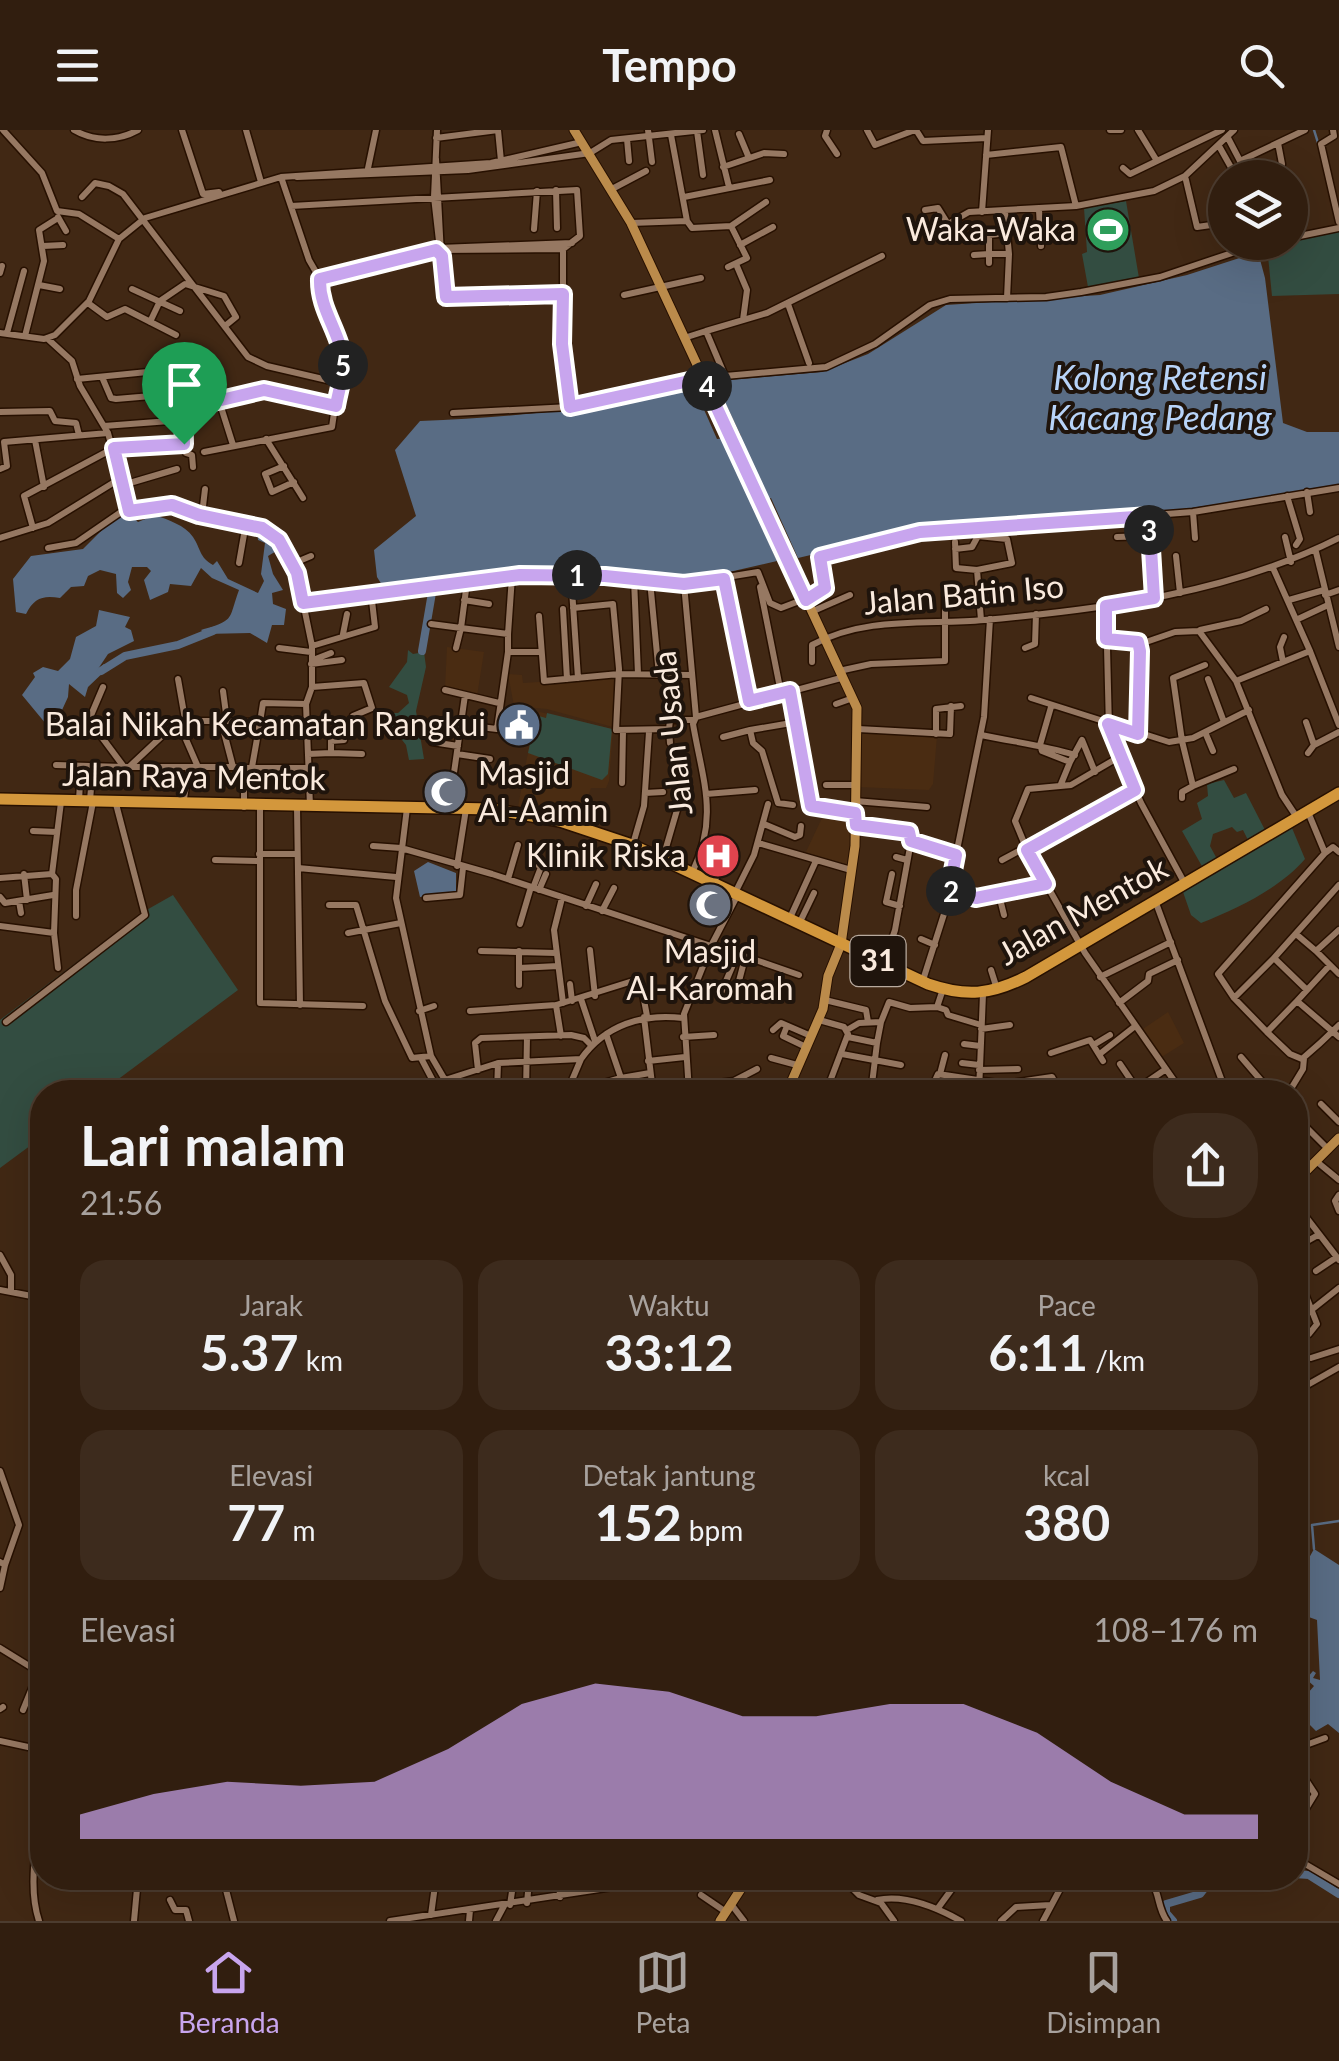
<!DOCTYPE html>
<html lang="id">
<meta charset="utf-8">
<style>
:root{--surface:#311e0f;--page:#3d2b1d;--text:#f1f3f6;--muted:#a8a29e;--line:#4c3c2f;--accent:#c8a5ee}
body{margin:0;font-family:Lato,sans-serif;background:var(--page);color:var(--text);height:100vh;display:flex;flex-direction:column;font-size:38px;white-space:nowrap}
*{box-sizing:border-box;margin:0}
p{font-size:32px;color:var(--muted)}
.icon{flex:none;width:55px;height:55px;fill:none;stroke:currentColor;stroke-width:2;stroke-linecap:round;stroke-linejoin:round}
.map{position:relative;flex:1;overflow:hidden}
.panel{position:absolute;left:30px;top:950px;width:1278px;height:810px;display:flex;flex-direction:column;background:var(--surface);border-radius:40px;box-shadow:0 10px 40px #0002,0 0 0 2px var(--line)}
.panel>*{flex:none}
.buttons{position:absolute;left:1208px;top:30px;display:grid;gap:20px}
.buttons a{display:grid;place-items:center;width:100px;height:100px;border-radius:50%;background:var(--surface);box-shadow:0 10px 40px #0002,0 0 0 2px var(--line);font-size:50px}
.pin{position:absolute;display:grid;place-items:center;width:85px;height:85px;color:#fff;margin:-102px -42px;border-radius:50% 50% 50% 0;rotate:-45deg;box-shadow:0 0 10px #0007}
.pin .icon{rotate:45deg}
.km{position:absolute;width:50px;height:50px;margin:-25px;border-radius:50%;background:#222;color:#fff;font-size:28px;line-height:50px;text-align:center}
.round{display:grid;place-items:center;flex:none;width:105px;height:105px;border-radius:40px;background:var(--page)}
.overview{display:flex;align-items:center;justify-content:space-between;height:170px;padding:0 50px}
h1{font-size:55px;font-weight:700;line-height:75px}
.figures{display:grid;grid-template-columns:repeat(3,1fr);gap:15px;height:170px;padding:10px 50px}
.figures div{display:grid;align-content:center;border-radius:25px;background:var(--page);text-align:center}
.figures b{font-size:50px;font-weight:700}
.figures small{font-size:28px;font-weight:400}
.figures p{font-size:28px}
.chart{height:280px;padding:20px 50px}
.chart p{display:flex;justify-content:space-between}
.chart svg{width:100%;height:180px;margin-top:10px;fill:var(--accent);opacity:.7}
header{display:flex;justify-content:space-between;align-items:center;height:130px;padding:0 50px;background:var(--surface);font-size:45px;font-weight:700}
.tab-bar{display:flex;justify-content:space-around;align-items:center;height:140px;border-top:2px solid var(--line);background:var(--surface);font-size:28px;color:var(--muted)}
.tab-bar a{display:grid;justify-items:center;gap:5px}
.tab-bar .active{color:var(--accent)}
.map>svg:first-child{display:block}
</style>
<header><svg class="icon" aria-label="menu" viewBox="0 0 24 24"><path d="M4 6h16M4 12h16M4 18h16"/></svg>Tempo<svg class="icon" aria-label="search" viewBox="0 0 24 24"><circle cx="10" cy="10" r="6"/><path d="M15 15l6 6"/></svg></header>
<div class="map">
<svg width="1339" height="1791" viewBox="0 0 1339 1791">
<rect width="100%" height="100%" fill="#412814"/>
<!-- built -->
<path fill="#4a2c12" d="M447,517L484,522L477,566L445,558Z
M508,544L522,545L523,553L617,547L613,597L547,579L514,576Z
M540,582L613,599L609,651L606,658H591L580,692L518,677L535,584Z
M860,602L937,606L933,654L929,660L858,657Z
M822,688L853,693L849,738L805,724Z
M1168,882L1184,913L1160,928L1140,901Z"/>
<!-- green -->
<path fill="#334d41" d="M1126,71L1139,148L1088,157L1082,124L1087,122L1084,78Z
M1339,99V164L1272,166L1267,116Z
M408,520L413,524L424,522L426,537L416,581L424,629L409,630L406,615L395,601H389L382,594L384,583H398L409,573L407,565L389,557L407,532Z
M547,583L612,599L608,644L602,650L528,623L532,604H537L533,602L535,585L546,588Z
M1224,650L1234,668L1246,663L1265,700L1248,710L1243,700L1237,702L1232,697L1213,704L1210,716L1217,729L1203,738L1182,701L1202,689L1197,673L1208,666L1207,654Z
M1292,698L1305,729C1279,759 1238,778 1201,793L1191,785L1183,762Z
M173,765L238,860L101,962H42V1007L0,1038V890L143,782Z"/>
<!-- water -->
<path fill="#596c84" d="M1258,122L1265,148L1283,293L1307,302H1339V357L1134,386L912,401L798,428L771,368L753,377L777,431L703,448L558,440L382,455L377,447L374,420L416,386L395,320L420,291C516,287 600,279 694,257L717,309L741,306L715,251L822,242L868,224L946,175L1100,165L1187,145Z
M131,385L138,392L155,385C168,390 185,395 193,407C201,419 199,427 213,435L217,431L228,449L258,463L264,451L261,444L265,413L258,410L257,400L261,399L278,420L268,426L273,444L283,460L272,463L273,474L286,479L284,495H272L267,513L250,503L205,504L201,500C236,490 228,490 239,460L212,448L201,438L191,456L170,454L168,462L150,470L144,450L151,441L147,437H132L128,452L131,460L123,468L117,463L116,444L100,440L88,446L84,456L71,457L60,468C43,465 34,468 26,484L16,482L13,449L31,426L83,419L114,388Z
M99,480L130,487L125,497L131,500L134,511L108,524L98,539L104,534L109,537L88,557L85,567L69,554L68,567L57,591L46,594L22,565L35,547L33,543L43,537L58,541L70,529L76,507L96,496Z
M428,732L456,743V763L420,767L414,741Z
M1314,1419L1339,1435V1603L1328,1594L1316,1601L1309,1594L1302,1570L1314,1556L1306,1549L1313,1541L1316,1543L1313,1548L1320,1550L1317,1490L1295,1482V1453Z"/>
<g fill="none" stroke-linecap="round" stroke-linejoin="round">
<!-- stream -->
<path stroke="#596c84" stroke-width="2.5" d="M1314,0L1319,16
M1314,1419L1312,1395L1339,1391"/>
<!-- river -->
<path stroke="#596c84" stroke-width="8" d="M422,521L434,451
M101,541L125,526L178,515L213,501
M1295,1744L1309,1745L1339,1764
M1173,1791L1166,1783V1774L1200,1764L1207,1755L1205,1748"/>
<defs>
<path id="minor" d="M3,0L42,43L57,81L79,84L119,109
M74,0C94,12 118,11 138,0
M182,0L203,64L219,62
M246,0L261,52
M437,0L434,67L440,120
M648,0L652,32
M715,0L729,57
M827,0L825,6L837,24
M867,0L875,15L915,0
M916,0L923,11L987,8
M1110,0H1121
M1138,0L1157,31L1222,0
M1333,0L1334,6L1321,14L1339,92
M697,1L703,45
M739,4L749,28
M671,5L687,91
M436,8L498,0L501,31
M1228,8L1249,48
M627,9L629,31
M1278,13L1282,34L1279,48
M1219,16L1237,48
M986,25L1061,17L1076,76
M436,29L443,163L452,169L563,164L562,213L570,277L703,248
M1242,30L1305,0
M723,37L764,23L784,24
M1123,38L1130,44L1157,31
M367,43L376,0
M1185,46L1197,97L1225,93
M297,47L468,40L590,23L611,10L703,0
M612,59L646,41
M556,60L557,98
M82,67L95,53L109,56L123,64L248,227L267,236L340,253
M684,67L770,50
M291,76L577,60L580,106L563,119L436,120
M925,80L938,78L948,94L969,82L1076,76L1154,61L1185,46L1234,0
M1039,80L1041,116
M982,82L988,0
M1005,82L1009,124L1007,168
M58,87L66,101
M631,93L687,91L692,98L731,96L766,72
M534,99L537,61
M1290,108L1339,98
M563,115V164
M740,115L773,97
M43,116L63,115
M974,125L989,124V105L1008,103
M989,133V124H1009
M736,134L747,160L743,190
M728,137L747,128L731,96
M0,143L2,136
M320,149L439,118L572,113
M39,155L60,159
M132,159L180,181
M624,165L701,148
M88,173L107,187L125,179L176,205
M788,174L809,233
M150,192L160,171L185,154L224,166L236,187L225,196
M706,201L767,183L882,126
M0,203L44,209L55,205L89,171L119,109L145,88L281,47L491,33L582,12
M7,203L24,141
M25,206L44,131L39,100L58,88
M684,208L706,201L725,246L826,237L875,214L930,175L950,169L1046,167L1081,162L1160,147L1265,112
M49,210L72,231L80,256L108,303L129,381
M102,247L111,268L116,269L163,265L159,242
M77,249L208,236L233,315
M163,265L166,291
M0,282L50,281L55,291L76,293L79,305
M453,283L570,277
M104,296L183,290
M266,309L303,368
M35,310L44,357
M204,322L332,297L342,228L321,174L320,149L309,130L281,47
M284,336L265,344L272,362L294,352
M193,337L192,325L186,323L183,279L264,260L279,261L335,276
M0,339L7,336L4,312L108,303
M123,355L177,339
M1307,362L1310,382
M1287,366L1300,409L1296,415
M1193,382L1195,408
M202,385L205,359
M1149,386L1155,468
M33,398L24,366L114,318L184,314
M1117,407L1149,406
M1285,407L1291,432
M0,408L48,393L121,348
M955,412L956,438L977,440
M48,418L76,413L121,382L172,375L199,385L252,394L274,405L297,443L312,516V557L306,574L310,676
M955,419L972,417L978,406L1007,409L1012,433L977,440L981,490
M1316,422L1339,517
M1176,426L1180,463
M239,433L246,393
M292,434L311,426
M571,445L578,548
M634,449L638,544
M724,449L749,571
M650,451L659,545
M684,454L696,587L693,594C703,652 719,687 692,743
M760,457L781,563
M1325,465L1339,460
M464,470L489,474
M1289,470L1324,460
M980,472L1005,470
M303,473L319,468L520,445L605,446L684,454L758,442L770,473L781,478L823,462L820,427L920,403L1193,382L1339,358
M1106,476L1109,599L1141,673L1185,754
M573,478L613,474L619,539L616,600L669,599L670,590H693
M563,479L567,549
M811,482L850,465
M539,486L544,551L619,544L691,545
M1298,489L1328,475
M431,494L461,498L467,452
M1200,500L1241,491L1266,479
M343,504L347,484
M508,504V522H541
M1106,509L1146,512L1175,502L1199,501L1236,551L1282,665L1296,686
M1138,512L1139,604
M312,516L375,497L371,462
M279,518L311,522
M456,518L461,498L508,504L512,446
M1025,518L1035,514L1036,484
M1310,521L1339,595
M313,530L331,523
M812,532V515C865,486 926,495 984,490C1105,479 1230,463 1339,408
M1283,532L1280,517L1284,507
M311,534L342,530
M839,541L871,534L945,531V463
M178,549L185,589
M1208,549L1224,592
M1236,551L1310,521L1273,438
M103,557L89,590L124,637H233
M445,560L499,573
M223,561L227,591
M790,561L811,676L855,683
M1031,568L1169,612L1193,608L1249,580
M836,574L853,568
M696,587L841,548
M221,591L260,592L252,637
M260,592L263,573L306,574
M1306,592L1314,615
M480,597L497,599L508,522
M669,599L670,613
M858,599L950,604L951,576
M750,600L797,592
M1205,602L1213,621
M936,604V579L961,576
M981,605C1013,612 1043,615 1075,625
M723,607L750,600L753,613L762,621L778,673L793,675
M432,612L458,616
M1040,615L1042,621L1070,632L1061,654
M1040,615L1051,577
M331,623L362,624
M1308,623L1314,615L1339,602
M308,624L331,623V611L344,610L345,603L355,601L353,586L372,578L364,553L312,557
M457,624L490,629
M1070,632L1082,610L1095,642
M56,635L123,637
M129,637L178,591
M198,637L178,591H221L233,637L244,638
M622,653L623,601
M826,655H855
M1193,656L1234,639
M1135,660L1027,720L1085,823L1182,962
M645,663L663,662
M706,664L755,660
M1182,668V662L1193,656L1182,611L1173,548L1205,535
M79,670L81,636
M90,670L93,636
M855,671L927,677
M183,675L189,637
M244,677V638H308
M260,677V873L363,876
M297,677L300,875
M407,678L396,768L431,926L445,950L498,933L581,929C605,895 643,883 683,888
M449,678L465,565
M1308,682L1325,723
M764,694L795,707L800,705L801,696
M856,695L912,706L895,800L884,833
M33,701L57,702
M911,711L956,725
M758,713L851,740
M633,714L644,676L649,602
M373,716L401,718L492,744L711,816
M1027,720L1015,691L1028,659L1071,655L1119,627
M259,724H297
M896,727L907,730
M663,728L677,680
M215,730L259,731
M1002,730L1026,717
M457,736L466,679
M298,738L396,747
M24,744L27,770
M892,744L886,772L900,776
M0,748L52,744
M508,749L518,715
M714,752L728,722
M533,758L541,737L537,734
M539,760L546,744
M949,761L976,768L1046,754
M735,763L754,725L768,674
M999,765L1004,785
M0,767L5,773L53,765
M426,768L460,765L463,738
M562,768L554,800L563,873
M19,771L21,783
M1156,773L1226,962
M329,775H356L385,871L412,928L431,926
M586,776L596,754
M602,781L614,758
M697,781L709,751
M76,786V760L93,672
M789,790L815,733
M520,794L531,757
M799,794L814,763
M0,796L54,803
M348,803L401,793
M1296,804L1316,821L1339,800
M921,809L935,815
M712,815L799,845
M590,820L595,866
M481,821L556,823
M519,821V855
M1316,821L1339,844
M745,828L739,851L777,868
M58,838L54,803L56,749L52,744L61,672
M519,838L558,836
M991,840L997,859
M1100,847L1171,812
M923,850L944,784L984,587L990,489
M570,854L572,871
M1307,860L1274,828L1339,755
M721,863L737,825
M1234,868L1274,828
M581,869L595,911
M825,870L866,880L868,892
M1297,871L1330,835
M1119,873L1148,851L1149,844L1178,830
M556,875L561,906
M937,877L946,880L948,885L981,895
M419,881L434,876
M470,881L556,875L636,850L641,854L647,886
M644,887L653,962
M819,890L844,897L848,904L826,962
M6,892L145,785L116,674
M1339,895C1327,907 1315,918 1302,929L1290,924L1267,902L1297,871L1339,907
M787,896L783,906L806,917
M981,899L1010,895
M773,900L781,893L811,906
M847,900L859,893L881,892L889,872L910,878L937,877L943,859
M1267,902L1234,868L1218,844L1325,723L1333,717L1339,722
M606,904L621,948L607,952V962
M683,907L714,905
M848,907L877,913L872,954
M877,913L881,892
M964,914L980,916
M1095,914L1110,905
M1051,923L1090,910L1103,931
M1101,923L1134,897
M842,924L901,935
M1241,927L1271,962
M771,928L797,935
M422,930L432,949
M648,931L685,927
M962,933L979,935
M1120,934L1137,959L1129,962
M478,940L475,913L481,908L571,905L584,908L591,915
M979,940L1018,939
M940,944L945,925
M621,948L650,943
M1082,956L1083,962
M688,957L734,951L757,939
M497,962L498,933
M526,962L527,907
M567,962L581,929
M660,962L673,961
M689,962L684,884L711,816L737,766
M870,962L872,954L900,962
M930,962L938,944L1004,954L1052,947L1060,962
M979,962L983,864
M1139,962L1137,959L1166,939
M1289,962L1303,939L1304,928
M1321,974L1339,992
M1295,986L1328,1019
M1316,1031L1339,1050
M1339,1065L1335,1071L1339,1081
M1295,1090L1306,1087L1339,1130
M1295,1118L1318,1105
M0,1125L11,1145V1162
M1295,1138L1317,1194L1309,1204
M1316,1141L1337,1127
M0,1160L42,1168
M1295,1193L1339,1158
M1311,1228L1339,1219
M1295,1262L1339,1237
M0,1341L19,1395L5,1435
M0,1432L5,1435L0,1458
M0,1518L42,1544
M0,1579L3,1577
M23,1580L39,1541
M0,1611L42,1620
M1295,1619L1325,1608
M1295,1633L1315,1664L1299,1690L1295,1707
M38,1696C35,1727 29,1761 39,1791
M1295,1728L1339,1754
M223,1748L234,1791
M559,1748L560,1767
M782,1748L793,1754
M842,1748L859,1765L881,1773L894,1791
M874,1748L880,1754
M1147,1748C1161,1760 1156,1776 1167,1791
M1184,1748L1191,1755
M701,1765L726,1782
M170,1770L175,1780H186L189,1791
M877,1770C905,1764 936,1777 961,1791
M527,1773L529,1751
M731,1774L744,1791
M510,1775L514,1748
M938,1778L960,1748
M431,1785L436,1748
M134,1791L138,1748
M390,1791L672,1748
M469,1791L470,1780
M496,1791L504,1776
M1001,1791L1016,1777L1050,1775
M1043,1791L1066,1748"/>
<path id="major" d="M574,0L631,93L857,578L855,716L841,814L828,846L823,879L787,962
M1295,1052L1339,1008
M720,1791L748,1748"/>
<path id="highway" d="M0,669L492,679L560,691L632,715L928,854C966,867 990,865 1026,847L1339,663"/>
</defs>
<!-- minor casing -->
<use href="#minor" stroke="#271000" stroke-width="9"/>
<!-- major casing -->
<use href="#major" stroke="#271000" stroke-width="11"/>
<!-- highway casing -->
<use href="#highway" stroke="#271000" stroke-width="14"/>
<!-- minor -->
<use href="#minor" stroke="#967862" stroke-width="6"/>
<!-- major -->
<use href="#major" stroke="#bb8b4b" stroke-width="9"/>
<!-- highway -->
<use href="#highway" stroke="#d3973c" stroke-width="11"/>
</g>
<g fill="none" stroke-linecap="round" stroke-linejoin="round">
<defs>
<path id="route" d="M436,120L442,126L446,167L563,164L562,214L570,277L703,248L806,470L825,458L820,427L920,402L1149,386L1154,468L1106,476V509L1138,512L1140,521L1138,604L1108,594L1135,660L1027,720L1046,754L976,768L949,761L956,725L911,711L909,702L856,695L855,683L811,676L790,561L749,571L724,449L684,454L605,446L520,445L303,473L297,443L279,410L262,398L199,385L172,375L129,381L114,318L184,314L183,279L264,260L336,276C338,263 343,249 343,236C343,204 319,182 320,149Z"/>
</defs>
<!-- route casing -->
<use href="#route" stroke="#fff" stroke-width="20"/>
<!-- route -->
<use href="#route" stroke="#c8a5ee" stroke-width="12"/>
</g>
<!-- icons -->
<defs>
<symbol id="stadium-disc" viewBox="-11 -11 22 22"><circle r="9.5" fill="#2e9e5b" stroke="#1f140c"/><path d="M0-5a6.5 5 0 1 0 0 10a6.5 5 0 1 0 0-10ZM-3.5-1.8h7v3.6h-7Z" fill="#fff"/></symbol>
<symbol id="civic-disc" viewBox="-11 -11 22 22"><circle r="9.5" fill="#5c6f8a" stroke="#1f140c"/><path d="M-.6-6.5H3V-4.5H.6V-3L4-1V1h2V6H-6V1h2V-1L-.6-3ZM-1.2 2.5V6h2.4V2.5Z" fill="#fff"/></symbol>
<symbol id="mosque-disc" viewBox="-11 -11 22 22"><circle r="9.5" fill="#6b7280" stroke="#1f140c"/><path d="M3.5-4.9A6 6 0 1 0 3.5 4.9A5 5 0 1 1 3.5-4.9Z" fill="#fff"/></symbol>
<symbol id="hospital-disc" viewBox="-11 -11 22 22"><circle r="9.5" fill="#e0444e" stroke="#1f140c"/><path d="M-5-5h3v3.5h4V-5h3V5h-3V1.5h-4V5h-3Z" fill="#fff"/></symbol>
</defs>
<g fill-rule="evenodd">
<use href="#stadium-disc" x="1083" y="75" width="50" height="50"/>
<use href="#civic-disc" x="494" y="570" width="50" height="50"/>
<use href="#mosque-disc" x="420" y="637" width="50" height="50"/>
<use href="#hospital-disc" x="693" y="701" width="50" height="50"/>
<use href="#mosque-disc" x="685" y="750" width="50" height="50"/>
</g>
<g text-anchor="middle" stroke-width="8" stroke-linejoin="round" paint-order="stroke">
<!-- shield labels -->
<rect fill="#1f140c" stroke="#b8aa9e" stroke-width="2.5" x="850.5" y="806" width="55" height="50" rx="8"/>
<g font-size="30" font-weight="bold" fill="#faeadd">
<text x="878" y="841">31</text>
</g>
<!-- poi labels -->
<g font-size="32" fill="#faeadd" stroke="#1f140c" text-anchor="end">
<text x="1076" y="111">Waka-Waka</text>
<text x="486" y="606">Balai Nikah Kecamatan Rangkui</text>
<text x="478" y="655" text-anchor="start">Masjid<tspan x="478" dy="37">Al-Aamin</tspan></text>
<text x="686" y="737">Klinik Riska</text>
<text x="710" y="833" text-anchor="middle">Masjid<tspan x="710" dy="37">Al-Karomah</tspan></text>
</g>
<!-- street labels -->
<g font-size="32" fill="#faeadd" stroke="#1f140c">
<text transform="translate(964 465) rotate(-5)" y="11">Jalan Batin Iso</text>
<text transform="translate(673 603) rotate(-96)" y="11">Jalan Usada</text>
<text transform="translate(194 647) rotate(1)" y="11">Jalan Raya Mentok</text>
<text transform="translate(1083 781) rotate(-29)" y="11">Jalan Mentok</text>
</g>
<!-- water labels -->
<g font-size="35" font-style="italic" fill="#b8d4f9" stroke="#1f140c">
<text x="1160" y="260">Kolong Retensi<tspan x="1160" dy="40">Kacang Pedang</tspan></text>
</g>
</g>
</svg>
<div class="buttons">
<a><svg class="icon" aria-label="layers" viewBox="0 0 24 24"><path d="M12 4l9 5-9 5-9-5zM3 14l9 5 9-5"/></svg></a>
</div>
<div class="pin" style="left:184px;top:314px;background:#1e9e55"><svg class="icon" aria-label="arrive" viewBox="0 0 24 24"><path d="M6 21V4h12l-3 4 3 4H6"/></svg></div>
<b class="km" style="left:577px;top:445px">1</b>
<b class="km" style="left:951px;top:761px">2</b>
<b class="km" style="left:1149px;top:400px">3</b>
<b class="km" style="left:707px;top:256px">4</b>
<b class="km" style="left:343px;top:235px">5</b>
<section class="panel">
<div class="overview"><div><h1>Lari malam</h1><p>21:56</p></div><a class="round"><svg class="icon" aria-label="share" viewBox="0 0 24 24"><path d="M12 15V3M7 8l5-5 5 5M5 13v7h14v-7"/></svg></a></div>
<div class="figures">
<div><p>Jarak</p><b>5.37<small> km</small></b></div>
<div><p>Waktu</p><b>33:12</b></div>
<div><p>Pace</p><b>6:11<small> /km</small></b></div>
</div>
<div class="figures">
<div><p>Elevasi</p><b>77<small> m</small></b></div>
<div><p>Detak jantung</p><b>152<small> bpm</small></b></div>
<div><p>kcal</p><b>380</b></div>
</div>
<div class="chart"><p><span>Elevasi</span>108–176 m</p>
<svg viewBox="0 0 160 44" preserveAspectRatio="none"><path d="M0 44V38L10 33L20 30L30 31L40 30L50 22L60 11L70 6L80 8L90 14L100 14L110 11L120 11L130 18L140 30L150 38L160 38V44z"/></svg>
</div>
</section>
</div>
<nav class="tab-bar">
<a class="active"><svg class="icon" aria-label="home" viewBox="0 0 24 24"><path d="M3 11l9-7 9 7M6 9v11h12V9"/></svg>Beranda</a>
<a><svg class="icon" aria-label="map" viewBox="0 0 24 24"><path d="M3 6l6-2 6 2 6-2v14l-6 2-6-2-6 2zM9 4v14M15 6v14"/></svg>Peta</a>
<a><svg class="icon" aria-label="saved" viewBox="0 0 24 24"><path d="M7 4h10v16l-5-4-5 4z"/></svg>Disimpan</a>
</nav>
